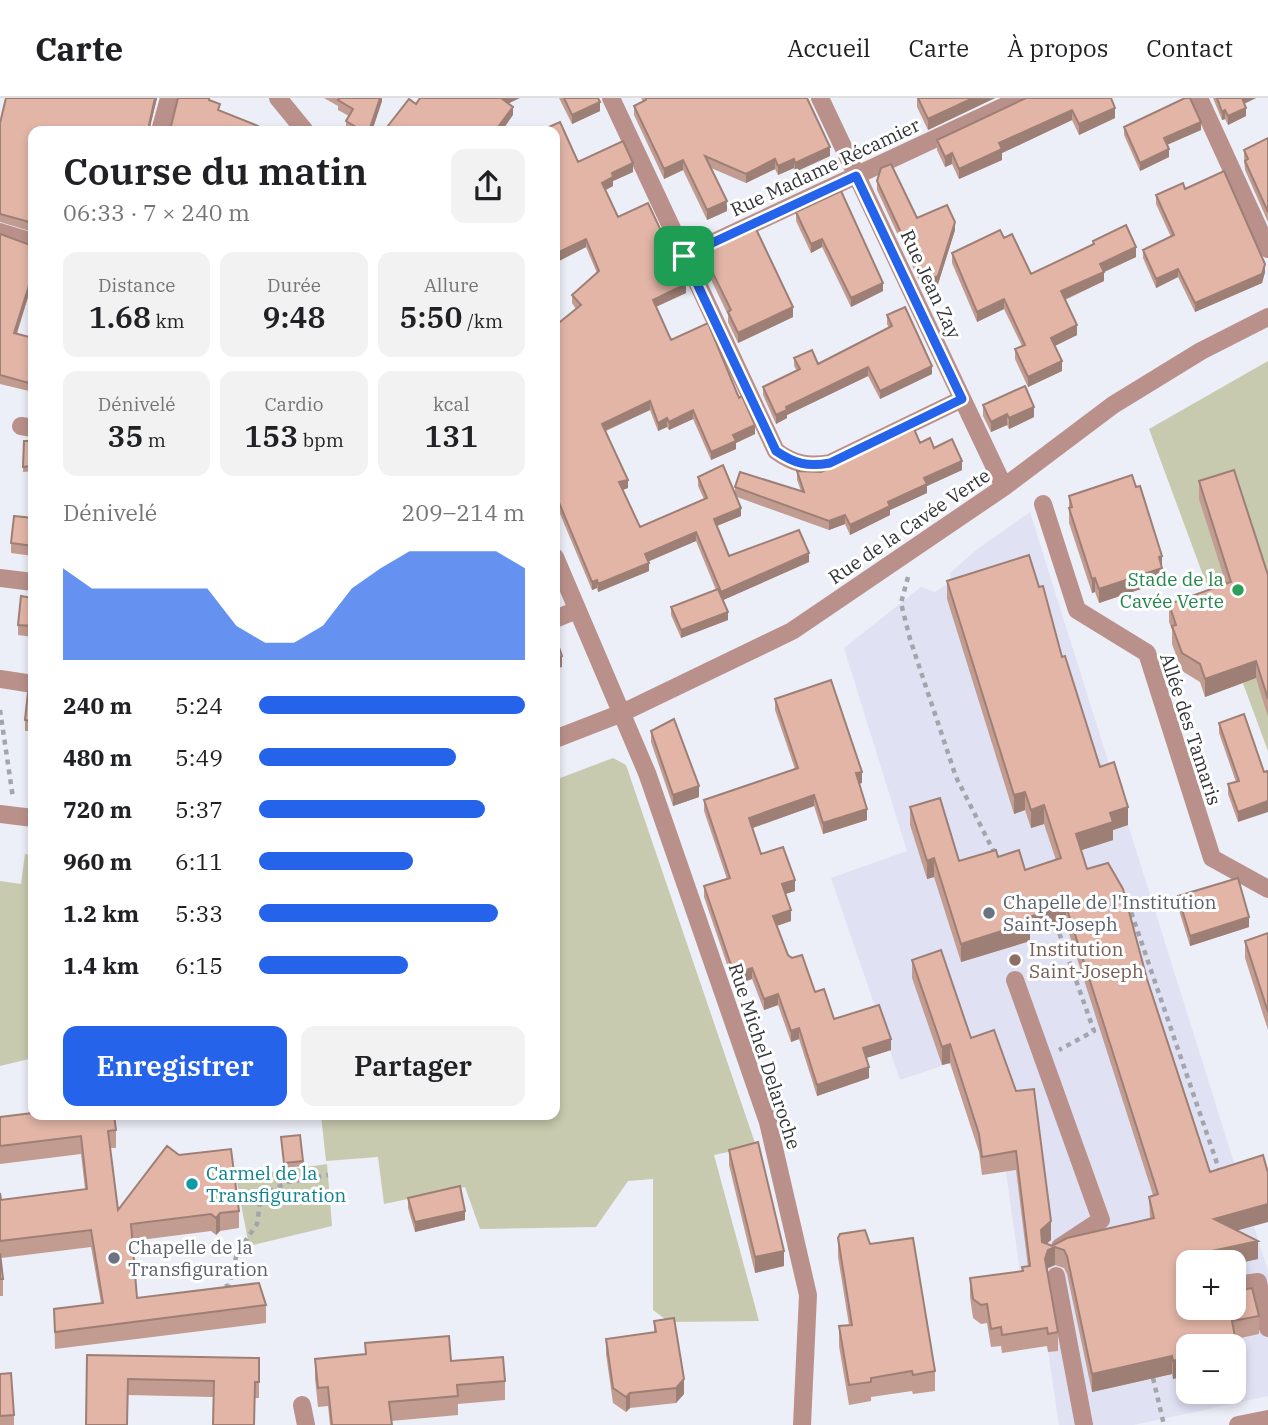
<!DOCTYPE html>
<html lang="fr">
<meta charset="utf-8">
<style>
:root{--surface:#fff;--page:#f2f2f2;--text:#202124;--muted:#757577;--line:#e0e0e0;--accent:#2563eb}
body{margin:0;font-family:"IBM Plex Serif",serif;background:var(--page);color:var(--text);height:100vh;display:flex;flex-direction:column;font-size:26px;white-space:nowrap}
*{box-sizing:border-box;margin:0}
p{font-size:23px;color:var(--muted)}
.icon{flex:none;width:38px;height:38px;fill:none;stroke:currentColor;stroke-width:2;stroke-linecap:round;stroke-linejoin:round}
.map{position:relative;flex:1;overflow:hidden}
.drawer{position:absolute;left:28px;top:28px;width:532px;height:994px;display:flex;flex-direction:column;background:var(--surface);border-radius:14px;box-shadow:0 4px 10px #0003}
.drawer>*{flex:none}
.tools{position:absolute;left:1176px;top:1152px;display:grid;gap:14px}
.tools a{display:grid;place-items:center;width:70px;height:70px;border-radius:14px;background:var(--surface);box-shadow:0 4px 10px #0003;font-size:35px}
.pin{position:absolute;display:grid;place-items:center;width:60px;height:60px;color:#fff;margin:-30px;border-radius:14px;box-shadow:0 4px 10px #0006}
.round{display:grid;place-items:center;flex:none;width:74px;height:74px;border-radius:14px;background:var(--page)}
.head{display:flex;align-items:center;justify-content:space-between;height:119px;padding:0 35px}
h1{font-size:38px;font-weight:600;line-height:52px}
.stats{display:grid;grid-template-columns:repeat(3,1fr);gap:10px;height:119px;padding:7px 35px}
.stats div{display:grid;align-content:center;border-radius:14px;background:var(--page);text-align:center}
.stats b{font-size:30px;font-weight:600}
.stats small{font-size:19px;font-weight:400}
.stats p{font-size:19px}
.chart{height:196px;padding:14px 35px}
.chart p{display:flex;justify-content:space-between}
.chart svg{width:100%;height:126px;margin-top:7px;fill:var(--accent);opacity:.7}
.primary-button{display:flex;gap:14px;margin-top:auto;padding:14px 35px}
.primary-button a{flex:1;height:80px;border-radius:14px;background:var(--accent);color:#fff;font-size:28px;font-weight:600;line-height:80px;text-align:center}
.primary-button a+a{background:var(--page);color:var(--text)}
ul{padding:0 35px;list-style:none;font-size:23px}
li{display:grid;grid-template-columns:112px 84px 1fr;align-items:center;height:52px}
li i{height:18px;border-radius:9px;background:var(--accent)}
header{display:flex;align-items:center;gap:42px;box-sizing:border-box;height:98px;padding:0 35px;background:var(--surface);border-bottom:2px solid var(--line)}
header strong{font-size:33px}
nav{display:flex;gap:38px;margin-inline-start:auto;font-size:24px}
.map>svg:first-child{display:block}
</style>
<header>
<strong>Carte</strong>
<nav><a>Accueil</a><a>Carte</a><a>À propos</a><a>Contact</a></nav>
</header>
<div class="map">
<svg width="1268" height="1327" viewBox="0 0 1268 1327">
<rect width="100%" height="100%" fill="#eceef8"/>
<!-- built -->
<path fill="#e0e2f4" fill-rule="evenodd" d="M1030,414L1268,1173V1298L1134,1327H1059L1038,1186L1022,1188L1001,1039L971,958L900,982L831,780L907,753L844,550L921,489L935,494L951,483L950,475L976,452ZM1188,1164H1234V1209H1188ZM1188,1248H1234V1293H1188Z"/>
<!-- green -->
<path fill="#c7caae" d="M1268,263V653L1149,331Z
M613,660L626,667L756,1048L714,1057L759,1223L669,1224L653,1212V1081L628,1083L596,1129L480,1131L465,1089L384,1106L378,1059L326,1063L321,1017H555V682Z
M25,756L33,757V960L0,968V783L21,786Z
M327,1066L332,1128L249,1148L236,1079Z"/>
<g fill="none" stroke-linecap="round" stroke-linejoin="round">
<!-- path -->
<path stroke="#a3a5ac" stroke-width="4.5" stroke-dasharray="5 5" stroke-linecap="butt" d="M908,479L901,505L910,541L956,679L995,756
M0,612L13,700
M1128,805L1221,1077
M1056,826L1094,933L1059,952
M216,1193L229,1187L237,1155L257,1126L261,1098L288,1084L328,1077
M1153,1280L1164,1327"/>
<!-- minor -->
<path stroke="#ba908a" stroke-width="18" d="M278,0L305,33
M611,0L776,353C794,366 808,369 830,365L962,301
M820,0L1004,389
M1199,0L1268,151
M160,33L169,0
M0,134L33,144
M684,158L1022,0
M21,328L33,330
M1043,406L1077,512L1147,555L1212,760L1268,791
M555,459L647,675L768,1024L808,1197L802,1327
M0,480L33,484
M555,521L577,512
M0,581L33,586
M555,641L622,615L792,533L1004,389L1113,307L1201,253L1268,219
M0,716L33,720
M1015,882L1101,1122L1060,1149
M1056,1178L1084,1327
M1238,1187L1258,1184L1268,1230
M302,1307L306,1327
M1238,1327L1268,1321"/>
</g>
<!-- wall -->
<path fill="#c29c90" d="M6,0H157L150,29L33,33V134L0,124V25Z
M324,0H382V3L372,33H348L346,32V23L349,18L338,12V8Z
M559,0H598L600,13L572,26Z
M641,0H807L830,58L795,74L794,70L778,77L775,71L746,85L711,70L727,113L707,122L683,72L664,81L634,17V8L643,3Z
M917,0H995L928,32L917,9Z
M1026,0L1115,20L1079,37L1072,22L1002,55V62L959,81L952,66L945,69L937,52V42Z
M1213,0H1256L1244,6L1246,18L1228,27L1225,21L1222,22Z
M1124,29L1201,32L1167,47L1169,59L1140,73L1124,37Z
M555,33L578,64L633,74L613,83V88L605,92L618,119L686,195L656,209L671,242L739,300L755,336L736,345V351L711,362L693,321L669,332L667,329L658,333L650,312L606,333L628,390L623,392L640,429L704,401L698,388V379L735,395V389L801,393L797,382V373L821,374L920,345L934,350L962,372L927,388V395L890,412V417L850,437L845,426L829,432L737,399L741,418L717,428L729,458L809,464L723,502L728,522L681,540L671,517V509L716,492L696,443L648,463L649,473L598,494L597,490L592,492L555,404V228L576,211L572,205V197L597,175L586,149L559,163L555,157Z
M1268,40V124L1245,72L1244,61V52Z
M877,83L917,120L955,132L938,186L924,193L877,92Z
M1185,91L1265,174L1262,185L1195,214L1178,179L1156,190L1143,160V152L1171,139L1156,106V97Z
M796,114L883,193L851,209L822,149L811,155L796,123Z
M0,136L30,147L33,146V187L32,186L17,236L33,240V297H29V293L0,286Z
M1004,140L1031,176L1093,147V143L1136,159L1104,174V183L1065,202L1077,237L1054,248L1062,273L1028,289L1015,261V251L1022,248L1004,211L977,224L952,165V155Z
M706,161L793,219L738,245L728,224V217L706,171Z
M887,217L932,276L880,301L868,278L787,317V320L776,326L763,297V289L797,273L794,268V260L818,266L889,230L887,226Z
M983,307L1034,319L1009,331L1007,327L991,334L983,318Z
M24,343H33V373L23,374Z
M1199,383L1268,477V619L1256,580L1205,599L1200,584L1182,573L1172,546V532L1169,524V506L1226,486L1199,401Z
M1069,398L1162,458V484L1099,505L1095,494L1092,495L1069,425Z
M33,420V458L11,455V445Z
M947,483L1062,559L1100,669L1128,727L1113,732V742L1081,752L1087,771L1147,881L1210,1074L1237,1132L1258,1161L1234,1166V1164H1188V1209L1259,1218V1236L1236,1241V1262L1234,1263V1248H1188L1173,1281L1172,1276L1092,1294L1067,1176L1064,1170L1055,1167L1048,1170L1047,1173L1058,1234V1253L1048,1254L1047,1248L1002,1255L1001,1248L991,1249L987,1225L981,1226L973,1220L970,1199V1180L1022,1173L1028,1169L1016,1072L982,1077L979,1054L950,965L942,967L912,880V862L971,940L1051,1142L1046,1145L1052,1148L1150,1121L1149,1099L1153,1097L1066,826L1030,836V843L961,864L934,779L927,781L910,727V709L959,763L998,759L1025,772L1056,762L1044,726L1031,730L1025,712L1014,716L947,501Z
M33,500V539L18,537V527Z
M33,594V633H25V622Z
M775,601L862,685L859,686L867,722L823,736L814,708L753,730L761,756L795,793L785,796L791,823L777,828L788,857L834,921L891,952L866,960L869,980L817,998L799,941L791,944L778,907L764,912L752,881L734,887L704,799V788L727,781L704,713V702L795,671L775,612Z
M1219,625L1264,674L1238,724L1228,696V686L1236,684L1219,635Z
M651,633L699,699L673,708L651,644Z
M1178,798L1249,829L1190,848L1178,809Z
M1268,835V932L1245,860V843Z
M0,1019L116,1032V1050H110L118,1112L239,1113V1130L220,1133L216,1137L211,1133L132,1143L137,1200L266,1207V1225L55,1251L54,1211L101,1205L91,1149L1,1160L3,1181V1198H0V1095L1,1102L85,1091L81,1056L0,1066Z
M281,1039L303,1063V1068L284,1070Z
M729,1052L784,1168L755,1175L729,1067Z
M408,1100L465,1122L415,1134L408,1110Z
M838,1140L870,1146L935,1269V1293L913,1296L912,1293L871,1299V1303L849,1307L839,1248V1228L849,1227L838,1159Z
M654,1223L684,1296L676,1305L630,1310L626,1314L613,1305L606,1256V1241L654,1235Z
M365,1245L451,1263L505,1283V1302L458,1306V1317L391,1323L392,1327H330L328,1308L318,1309L315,1280V1261L365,1256Z
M87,1257L259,1260V1300L128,1297Z
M0,1276L14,1317V1327H0Z"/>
<!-- shaded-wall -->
<path fill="#9e7f75" d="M155,0H157L149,33V27Z
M380,0H382V3L372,33H369Z
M502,0H520L501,9Z
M973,0H995L928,32V21Z
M1241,0H1256L1241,7Z
M600,4V13L572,26V17Z
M513,9V17L502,33H495Z
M1115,10V20L1079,37V26Z
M1246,10V18L1228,27V18Z
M1072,12V22L1002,55V62L959,81V71L999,45Z
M1225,12V21L1222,22V14Z
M1201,24V32L1164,48V40Z
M830,49V58L795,74V65Z
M1169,51V59L1140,73V65Z
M952,55V66L945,69V59Z
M775,61V71L746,85V76Z
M794,61V70L778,77V68Z
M683,62V72L664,81V71Z
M633,65V74L613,83V88L602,94V85L612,75Z
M727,103V113L707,122V112Z
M955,124V132L938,186L924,193V184Z
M586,141V149L559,163V154Z
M822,141V149L811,155V146Z
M1136,149V159L1104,174V183L1061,203V193L1100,166Z
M1265,166V174L1262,185L1195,214V205Z
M1178,171V179L1156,190V181Z
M32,178V186L14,243V235Z
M883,185V193L851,209V200Z
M686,186V195L653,210V202Z
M1004,201V211L977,224V214Z
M793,209V219L738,245V235Z
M1077,227V237L1051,250V240Z
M1062,263V273L1028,289V279Z
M932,268V276L880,301V293Z
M868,269V278L787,317V320L776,326V317L786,309Z
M650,303V312L602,334V326Z
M1034,309V319L1009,331V320Z
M693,312V321L669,332V324Z
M1007,316V327L991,334V324Z
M667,320V329L658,333V325Z
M755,327V336L736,345V351L711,362V354L733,337Z
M962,363V372L927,388V395L890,412V417L850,437V427L924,380Z
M628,382V390L619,393V384Z
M741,410V418L714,429V421Z
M845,417V426L829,432V423Z
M696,434V443L645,465V456Z
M809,455V464L721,503V494Z
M1162,458V484L1099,505V491Z
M649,465V473L598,494V486Z
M1095,480V494L1092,495V481Z
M597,482V490L592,492V484Z
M728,514V522L681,540V532Z
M562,558V569L555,571V561Z
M1256,563V580L1205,599V581Z
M862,674V685L856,686V675Z
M699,688V699L673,708V697Z
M1025,694V712L1014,716V697Z
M814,697V708L749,731V720Z
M1268,703V714L1238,724V714Z
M1044,707V726L1031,730V712Z
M1128,709V727L1113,732V742L1076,754V736L1110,715Z
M867,711V722L823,736V725Z
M934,760V779L927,781V763Z
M795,782V793L782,797V786Z
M1066,808V826L1030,836V843L961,864V846L1029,819Z
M791,812V823L773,829V818Z
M1249,819V829L1190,848V838Z
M752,870V881L734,887V876Z
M778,896V907L764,912V901Z
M799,930V941L791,944V933Z
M891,941V952L863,961V950Z
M950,946V965L942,967V949Z
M869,969V980L817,998V987Z
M1268,1106V1124L1214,1139V1121Z
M465,1113V1122L415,1134V1124Z
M220,1115V1133L216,1137V1120Z
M1051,1123V1142L1041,1151V1132Z
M1258,1143V1161L1234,1166V1164H1207V1154Z
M1055,1149V1167L1048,1170L1045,1179V1161L1048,1152Z
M784,1153V1168L755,1175V1159Z
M1172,1258V1276L1092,1294V1276Z
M1188,1259V1278L1173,1281V1263Z
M684,1281V1296L676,1305V1290Z
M630,1295V1310L626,1314V1299Z"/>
<!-- building -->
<path fill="#e2b5a7" stroke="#9e7f75" stroke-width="2" d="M6,0H155L149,27L153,33H33V125L0,116V25Z
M178,0H209V2L220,6L218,12L258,28L256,33H165L171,28Z
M340,0H380L369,33H363L346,23L353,11L338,2Z
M420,0H502H501L513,9L495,33H384L409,1L416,6Z
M564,0H598L600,4L572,17Z
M646,0H807L830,49L795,65L794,61L778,68L775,61L746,76L705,58L727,103L707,112L683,62L664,71L634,8L646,2Z
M918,0H973L928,21Z
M1026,0H1111L1115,10L1079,26L1072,12L999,45L1002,51L959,71L952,55L945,59L937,42Z
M1185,0H1190L1201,24L1164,40L1169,51L1140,65L1124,29Z
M1217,0H1242L1246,10L1228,18L1225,12L1222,14Z
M560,24L578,64L623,43L633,65L612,75L613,79L602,85L618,119L648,105L686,186L653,202L671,242L708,225L739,300L742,298L755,327L733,337L736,343L711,354L693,312L669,324L667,320L658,325L650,303L602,326L628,382L619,384L640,429L707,400L698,379L723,367L741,410L714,421L729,458L799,432L809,455L721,494L696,434L645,456L649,465L598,486L597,482L592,484L555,395V228L581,207L572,197L599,173L586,141L559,154L555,148V33H540Z
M1268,40V114L1245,63L1248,61L1244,52Z
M891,66L917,120L947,107L955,124L938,178L924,184L877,83L881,70Z
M1224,73L1265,166L1262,176L1195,205L1178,171L1156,181L1143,152L1174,137L1156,97L1183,85L1185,91Z
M841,93L883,185L851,200L822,141L811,146L796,114Z
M1126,127L1136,149L1100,166L1104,174L1061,193L1077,227L1051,240L1062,263L1028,279L1015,251L1025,247L1004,201L977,214L952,155L1000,132L1004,140L1012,136L1031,176L1094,146L1093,143Z
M756,131L793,209L738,235L728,214L731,212L706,161L712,151Z
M0,136L30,147L33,146V178H32L14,235L33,240V289L29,288V285L0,277Z
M905,209L932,268L880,293L868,269L786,309L787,312L776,317L763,289L800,271L794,260L812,252L818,266L892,228L887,217Z
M1025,288L1034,309L1009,320L1007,316L991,324L983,307Z
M914,331L920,345L930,340L934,350L952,341L962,363L924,380L927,386L888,404L890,408L850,427L845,417L829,423L735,389L740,374L804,394L797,373L821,374Z
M24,343H33V368L23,369Z
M1234,372L1268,477V601L1256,563L1205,581L1200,566L1182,555L1172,528L1176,527L1169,506L1231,484L1199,383Z
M1132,377L1136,389L1140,388L1162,458L1159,459L1162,470L1099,491L1095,480L1092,481L1069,410L1072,409L1069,398Z
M14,418L33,420V448L11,445Z
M1029,457L1039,489L1043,488L1062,559L1065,558L1100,669L1114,664L1128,709L1110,715L1113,724L1076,736L1087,771L1108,765L1123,791L1147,881L1210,1074L1263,1057L1268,1075V1106L1214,1121L1258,1143L1207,1154L1209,1164H1188V1209H1234V1194L1252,1190L1259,1218L1232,1223L1236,1244L1217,1248H1188V1259L1173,1263L1172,1258L1092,1276L1067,1158L1064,1152L1055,1149L1048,1152L1045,1161L1058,1234L1048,1236L1047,1230L1002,1237L1001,1229L991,1231L987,1206L981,1207L973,1201L970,1180L1023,1173L1022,1169L1030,1168L1016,1053L982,1059L979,1036L950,946L942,949L912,862L941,852L971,940L994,932L1016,993L1034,991L1051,1123L1041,1132L1042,1144L1052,1148L1067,1140L1154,1120L1149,1099L1158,1096L1066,808L1029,819L1030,824L961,846L934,760L927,763L910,709L940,700L959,763L996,752L998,759L1019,752L1025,772L1061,760L1044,707L1031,712L1025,694L1014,697L947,483Z
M718,491L728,514L681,532L671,509Z
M21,498L33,500V528L18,527Z
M555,538L562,558L555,561Z
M831,582L862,674L856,675L867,711L823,725L814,697L749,720L761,756L783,749L795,782L782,786L791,812L773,818L788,857L792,860L802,857L815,894L824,891L834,921L879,907L891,941L863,950L869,969L817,987L799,930L791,933L778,896L764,901L752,870L734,876L704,788L730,780L704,702L798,670L775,601Z
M28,594H33V623L25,622Z
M1244,616L1264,674L1267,673L1268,676V703L1238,714L1228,686L1239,683L1219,625Z
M674,621L699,688L673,697L651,633Z
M1238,780L1249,819L1190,838L1178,798Z
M1268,835V914L1245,843Z
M33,1015V1017H114L116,1032L108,1033L118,1112L167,1048L179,1057L231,1051L239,1113L220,1115L216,1120L211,1116L131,1126L137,1200L259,1185L266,1207L55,1234L54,1211L103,1205L91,1132L0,1143V1095L1,1102L87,1091L81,1038L0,1048V1019Z
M300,1037L303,1063L284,1065L281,1039Z
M758,1044L784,1153L755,1159L729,1052Z
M460,1088L465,1113L415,1124L408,1100Z
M865,1132L870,1146L913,1140L935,1273L913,1277L912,1273L871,1280V1284L849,1287L839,1228L852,1227L838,1140L840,1136Z
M0,1155L3,1181H0Z
M674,1220L684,1281L676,1290L630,1295L626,1299L613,1290L606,1241L656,1234L654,1223Z
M449,1238L451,1263L503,1259L505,1283L457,1287L458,1298L389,1304L392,1327H332L328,1289L318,1290L315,1261L366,1256L365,1245Z
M87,1257L259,1260V1284H255L254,1327H213L214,1283L128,1281L127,1327H86Z
M11,1275L14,1317L0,1318V1276Z"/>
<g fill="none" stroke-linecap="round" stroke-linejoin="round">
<defs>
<path id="route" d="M856,78L962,301L830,365C808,369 795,366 776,353L684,158Z"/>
</defs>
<!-- route casing -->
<use href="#route" stroke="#fff" stroke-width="14"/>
<!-- route -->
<use href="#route" stroke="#2563eb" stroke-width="9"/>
</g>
<!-- markers -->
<circle fill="#2e9e5b" stroke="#fff" stroke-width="2.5" cx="1238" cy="492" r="7"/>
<g fill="#6b7280" stroke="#fff" stroke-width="2.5">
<circle cx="989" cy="815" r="7"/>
<circle cx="114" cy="1160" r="7"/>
</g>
<circle fill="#8d6e63" stroke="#fff" stroke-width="2.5" cx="1015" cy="862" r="7"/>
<circle fill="#0f9aa8" stroke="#fff" stroke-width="2.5" cx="192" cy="1086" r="7"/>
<g text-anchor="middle" stroke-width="6" stroke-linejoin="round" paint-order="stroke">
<!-- street labels -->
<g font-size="19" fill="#333438" stroke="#fff">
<text transform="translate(825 69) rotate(-25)" y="7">Rue Madame Récamier</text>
<text transform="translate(931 186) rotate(65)" y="7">Rue Jean Zay</text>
<text transform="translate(909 428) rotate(-34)" y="7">Rue de la Cavée Verte</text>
<text transform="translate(1191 631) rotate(72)" y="7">Allée des Tamaris</text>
<text transform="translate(765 958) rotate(72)" y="7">Rue Michel Delaroche</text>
</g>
<!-- leisure labels -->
<g font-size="19" fill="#27864d" stroke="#fff" text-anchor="end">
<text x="1224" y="488">Stade de la<tspan x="1224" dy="22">Cavée Verte</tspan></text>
</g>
<!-- worship labels -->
<g font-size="19" fill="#5b616d" stroke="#fff" text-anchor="start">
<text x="1003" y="811">Chapelle de l'Institution<tspan x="1003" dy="22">Saint-Joseph</tspan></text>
<text x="128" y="1156">Chapelle de la<tspan x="128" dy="22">Transfiguration</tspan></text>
</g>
<!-- education labels -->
<g font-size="19" fill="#785e54" stroke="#fff" text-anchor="start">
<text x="1029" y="858">Institution<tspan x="1029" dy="22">Saint-Joseph</tspan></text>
</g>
<!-- culture labels -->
<g font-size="19" fill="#0d838f" stroke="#fff" text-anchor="start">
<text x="206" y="1082">Carmel de la<tspan x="206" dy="22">Transfiguration</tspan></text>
</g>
</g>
</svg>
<div class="tools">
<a>+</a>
<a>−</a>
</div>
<div class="pin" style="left:684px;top:158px;background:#1e9e55"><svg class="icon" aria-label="arrive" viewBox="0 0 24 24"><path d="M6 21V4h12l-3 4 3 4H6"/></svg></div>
<section class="drawer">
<div class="head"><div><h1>Course du matin</h1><p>06:33 · 7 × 240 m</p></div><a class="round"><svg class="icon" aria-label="share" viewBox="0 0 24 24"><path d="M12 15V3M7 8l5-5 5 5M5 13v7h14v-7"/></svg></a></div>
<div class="stats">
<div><p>Distance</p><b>1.68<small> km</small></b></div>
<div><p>Durée</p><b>9:48</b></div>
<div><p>Allure</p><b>5:50<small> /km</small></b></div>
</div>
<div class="stats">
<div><p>Dénivelé</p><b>35<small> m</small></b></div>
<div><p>Cardio</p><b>153<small> bpm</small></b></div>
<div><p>kcal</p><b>131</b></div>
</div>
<div class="chart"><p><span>Dénivelé</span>209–214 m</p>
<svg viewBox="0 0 160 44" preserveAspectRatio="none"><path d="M0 44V12L10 19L20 19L30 19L40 19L50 19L60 32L70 38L80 38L90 32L100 19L110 12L120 6L130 6L140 6L150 6L160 12V44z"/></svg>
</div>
<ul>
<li><b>240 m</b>5:24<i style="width:100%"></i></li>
<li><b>480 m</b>5:49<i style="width:74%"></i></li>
<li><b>720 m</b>5:37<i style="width:85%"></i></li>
<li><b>960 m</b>6:11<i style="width:58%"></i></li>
<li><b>1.2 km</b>5:33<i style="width:90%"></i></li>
<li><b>1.4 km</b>6:15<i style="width:56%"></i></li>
</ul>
<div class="primary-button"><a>Enregistrer</a><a>Partager</a></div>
</section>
</div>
